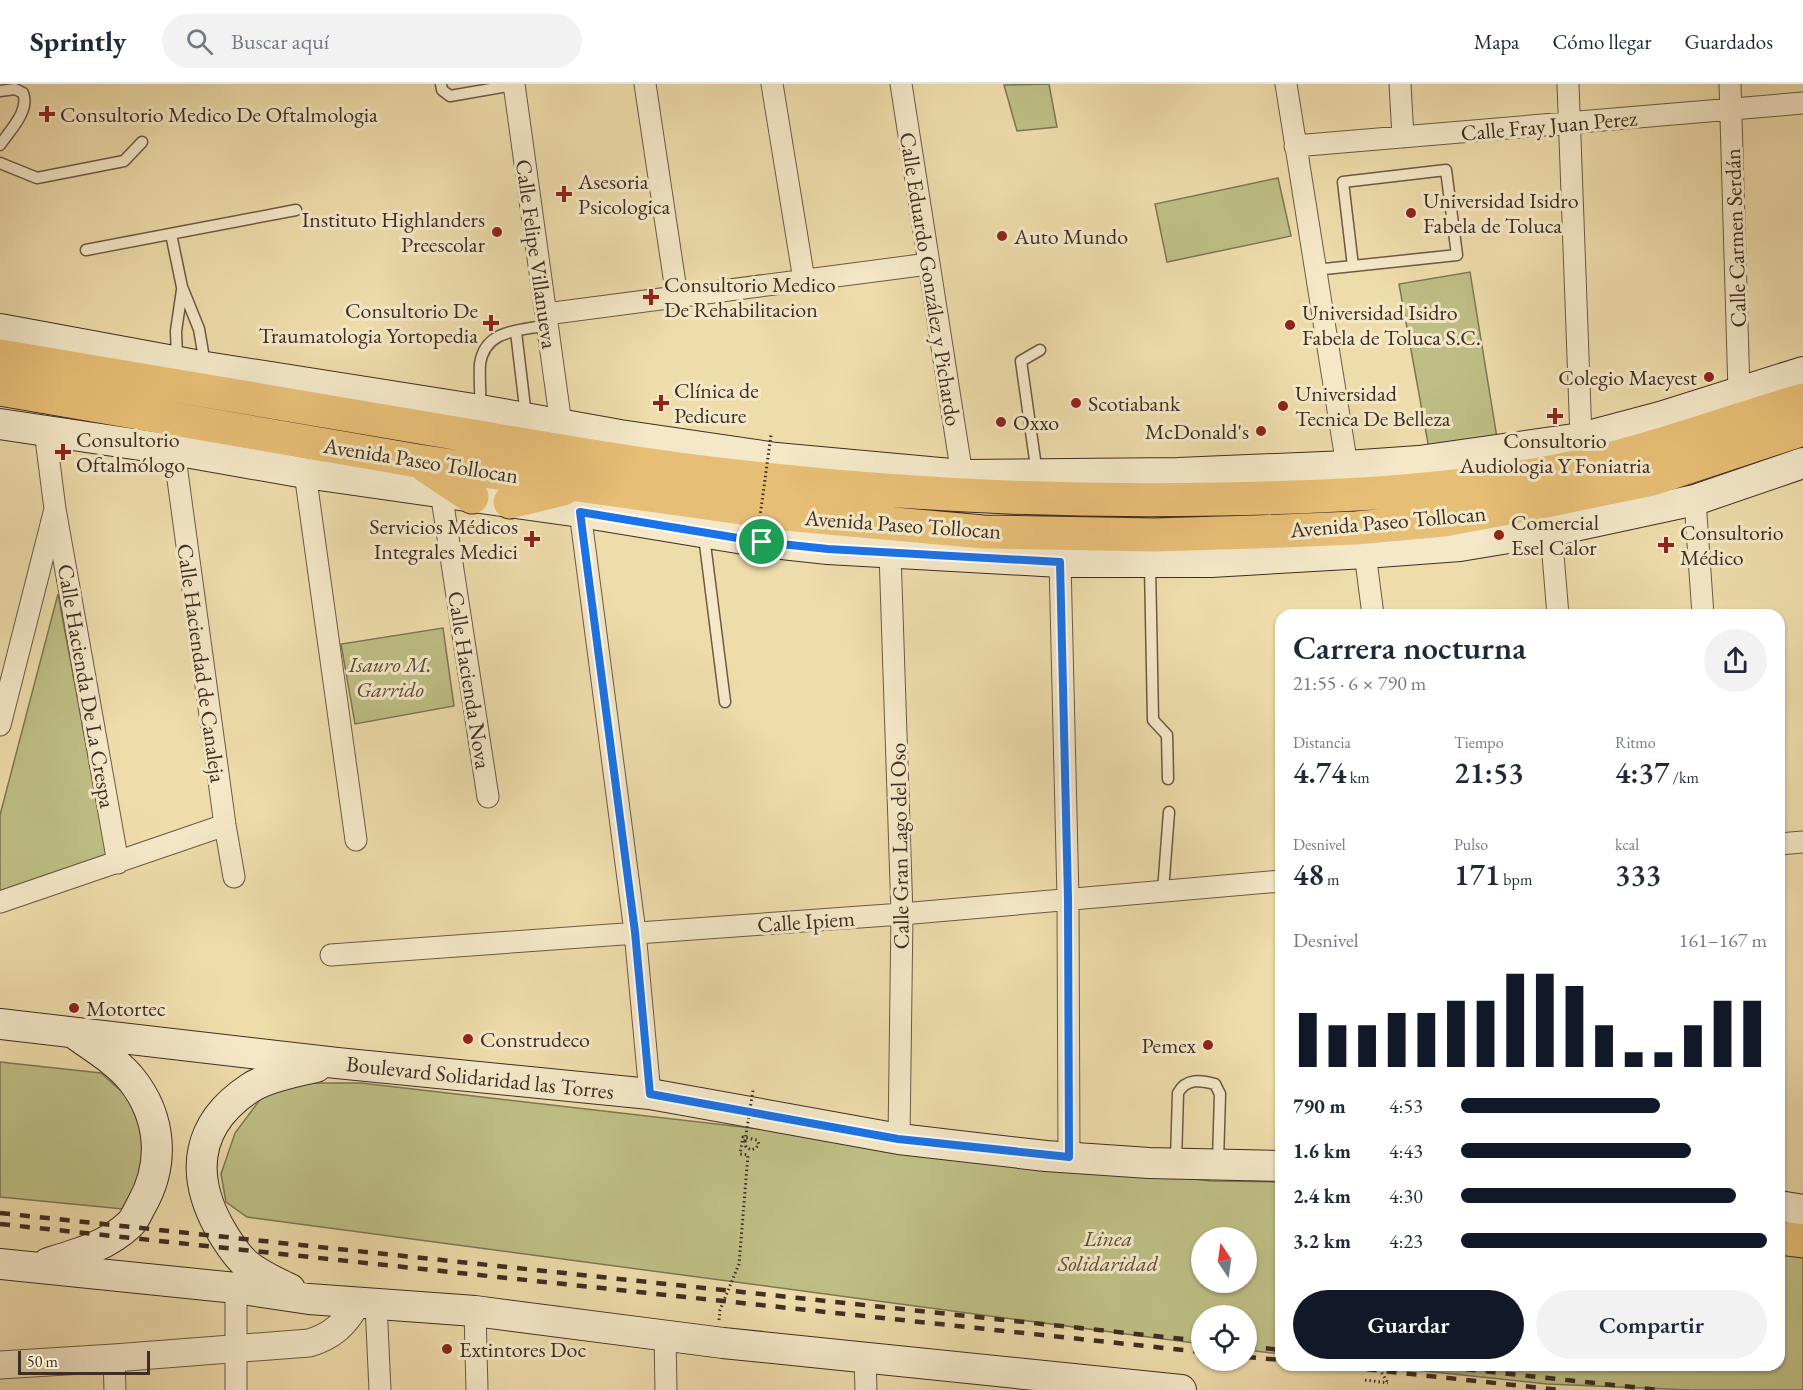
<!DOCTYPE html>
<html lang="es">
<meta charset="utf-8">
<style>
:root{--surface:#fff;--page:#f2f2f3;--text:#1f2937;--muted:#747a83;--line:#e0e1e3;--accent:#111827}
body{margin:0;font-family:"EB Garamond",serif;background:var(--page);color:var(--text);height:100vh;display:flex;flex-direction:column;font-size:22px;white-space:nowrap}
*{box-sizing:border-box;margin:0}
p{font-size:20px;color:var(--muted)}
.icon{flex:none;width:33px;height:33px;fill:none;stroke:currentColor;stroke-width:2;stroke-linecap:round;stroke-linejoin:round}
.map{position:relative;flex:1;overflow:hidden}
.sheet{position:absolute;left:1275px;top:525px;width:510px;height:762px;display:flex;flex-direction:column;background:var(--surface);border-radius:18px;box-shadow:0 2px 4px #0004}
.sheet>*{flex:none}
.needle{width:39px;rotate:347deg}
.tools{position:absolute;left:1191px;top:1143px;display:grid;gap:12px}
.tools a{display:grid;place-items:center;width:66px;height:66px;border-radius:50%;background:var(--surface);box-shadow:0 2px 4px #0004;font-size:30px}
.scale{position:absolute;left:18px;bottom:15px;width:132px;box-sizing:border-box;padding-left:6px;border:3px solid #3f2d24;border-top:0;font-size:16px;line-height:21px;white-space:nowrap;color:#3f2d24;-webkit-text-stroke:4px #f4e8c8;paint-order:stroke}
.pin{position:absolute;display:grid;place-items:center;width:51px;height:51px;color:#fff;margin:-26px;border:3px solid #fff;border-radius:50%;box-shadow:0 2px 6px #0007}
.round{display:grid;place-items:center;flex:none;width:63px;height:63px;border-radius:32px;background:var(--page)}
.overview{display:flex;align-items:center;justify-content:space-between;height:102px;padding:0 18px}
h1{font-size:33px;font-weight:600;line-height:45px}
.figures{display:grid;grid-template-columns:repeat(3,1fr);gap:9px;height:102px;padding:6px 18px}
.figures div{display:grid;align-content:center}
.figures b{font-size:30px;font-weight:600}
.figures small{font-size:16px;font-weight:400}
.figures p{font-size:16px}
.chart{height:168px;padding:12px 18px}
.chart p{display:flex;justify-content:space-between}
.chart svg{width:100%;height:108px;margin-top:6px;stroke:var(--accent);stroke-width:6}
.button{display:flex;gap:12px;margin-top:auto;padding:12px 18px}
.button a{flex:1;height:69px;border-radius:36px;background:var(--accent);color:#fff;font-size:24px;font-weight:600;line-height:69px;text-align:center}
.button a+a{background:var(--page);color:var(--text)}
ul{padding:0 18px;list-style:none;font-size:20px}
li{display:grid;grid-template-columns:96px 72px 1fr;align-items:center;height:45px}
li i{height:15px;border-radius:8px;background:var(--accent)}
header{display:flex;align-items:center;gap:36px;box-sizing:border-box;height:84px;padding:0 30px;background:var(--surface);border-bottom:2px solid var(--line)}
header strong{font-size:28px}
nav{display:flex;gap:33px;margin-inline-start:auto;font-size:21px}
.search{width:420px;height:54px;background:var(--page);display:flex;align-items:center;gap:15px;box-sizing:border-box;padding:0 21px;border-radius:33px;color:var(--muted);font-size:22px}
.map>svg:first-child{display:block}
</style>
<header>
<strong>Sprintly</strong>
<div class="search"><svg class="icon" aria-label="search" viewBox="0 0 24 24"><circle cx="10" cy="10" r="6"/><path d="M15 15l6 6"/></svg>Buscar aquí</div>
<nav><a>Mapa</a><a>Cómo llegar</a><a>Guardados</a></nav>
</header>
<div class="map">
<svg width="1803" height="1306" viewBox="0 0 1803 1306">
<rect width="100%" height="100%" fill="#eedcaa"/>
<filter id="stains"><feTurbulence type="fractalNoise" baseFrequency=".00333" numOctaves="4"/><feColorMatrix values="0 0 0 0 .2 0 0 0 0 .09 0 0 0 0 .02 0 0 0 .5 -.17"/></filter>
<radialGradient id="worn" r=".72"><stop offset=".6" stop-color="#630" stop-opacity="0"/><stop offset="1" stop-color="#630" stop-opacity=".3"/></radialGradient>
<!-- green -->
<path fill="#bebf85" stroke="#7e7654" stroke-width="1.5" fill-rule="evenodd" d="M1049,0L1057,43L1017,47L1004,1Z
M1278,94L1291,152L1167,178L1155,120Z
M1470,188L1497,354L1429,365L1399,200Z
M58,510L108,779L0,814V731Z
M443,544L454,622L355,640L341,560Z
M0,978L101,989L130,1015L143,1040L142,1096L123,1125L0,1113Z
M310,999H361L1211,1097L1281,1098V1270L1247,1266L1246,1232H1202L1201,1260L247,1133L226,1118L221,1090L235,1049L265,1009ZM1202,1154H1246V1198H1202Z
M1779,1166L1803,1169V1306H1691L1547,1300L1368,1281H1779Z"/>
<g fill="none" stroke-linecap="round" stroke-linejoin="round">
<defs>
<path id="service" d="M441,0L442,6L450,12L514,1
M0,7L15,5L23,9C30,27 10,46 0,61
M0,79L37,94L124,77L142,58
M171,150L182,203L199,245L205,280
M86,166L296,126
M1315,186L1457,171L1446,86L1343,98L1353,182
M516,248L526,332
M177,274L176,247L182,206
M480,323C481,309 479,294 480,280C485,245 519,247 548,241
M1037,390L1021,277L1040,266
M704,452L725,618
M1150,481L1153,636L1167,651L1168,695
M1163,807L1169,728
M1176,1076L1178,1009C1186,994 1201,996 1215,1000L1220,1010L1218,1077"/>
<path id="minor" d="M514,0L561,340
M645,0L677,213
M772,0L804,196
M901,0L962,391
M1286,0L1347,382
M1400,0L1403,53
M1568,0L1581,354
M1730,0L1739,308
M1295,62L1803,19
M546,230L928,180
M174,366L225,741L234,793
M305,389L356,756
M441,408L488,713
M1695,416L1703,531
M55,425L118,779
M580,428L635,848L650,1010
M1551,447L1558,531
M890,469L902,830L899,1055
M1365,469L1373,531
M1060,478L1068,814L1069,1073
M0,641L55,425L45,347
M1779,760L1803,758
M0,818L225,741
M331,871L902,830L1281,797
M236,1204V1306
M376,1220L380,1306
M475,1227L477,1306
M665,1251L666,1306
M114,1274L115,1306
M865,1274L866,1306"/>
<path id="tertiary" d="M0,1281L114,1274L309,1259C333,1252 345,1240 357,1219"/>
<path id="secondary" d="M0,245L206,283L480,326L620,351L776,374L962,391L1178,389L1347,382L1419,377L1581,354L1660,333L1803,288
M0,340L174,366L305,389L580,428L762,458L828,465L1060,478H1211L1365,469L1460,462L1551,447L1695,416L1803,379
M0,940L337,979L650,1010L899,1055L1046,1072L1149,1079L1281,1082
M1779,1122L1803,1126
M48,1179C78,1170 107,1162 130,1140C135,1135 138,1127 142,1120C165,1079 161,1033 132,996C117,977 94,964 75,950
M0,1180L236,1204L309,1215L475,1227L723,1259L1181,1306
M290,1205C275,1198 259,1191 246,1180C235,1170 227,1157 219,1143C189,1088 197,1039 250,1004C266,993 297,987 316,983"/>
<path id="trunk" d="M0,272C148,297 296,322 443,347C522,360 600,375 679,385C858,408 1038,419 1219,415C1331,413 1445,408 1556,387C1640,371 1721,340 1803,316
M0,305L418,377L578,401L785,430L983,448L1154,451L1256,448L1356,444L1444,436L1541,418L1652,395L1803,345
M427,383L472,413
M510,418L563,405
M1779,1154L1803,1157"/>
</defs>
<!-- service casing -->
<use href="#service" stroke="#6b5946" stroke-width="13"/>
<!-- minor casing -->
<use href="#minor" stroke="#6b5946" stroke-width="23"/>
<!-- tertiary casing -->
<use href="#tertiary" stroke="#6b5946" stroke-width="29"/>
<!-- secondary casing -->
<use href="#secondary" stroke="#3f2d24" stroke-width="32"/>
<!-- trunk casing -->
<use href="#trunk" stroke="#3f2d24" stroke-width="35"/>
<!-- path -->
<path stroke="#3f2d24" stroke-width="3" stroke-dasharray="1.5 3" stroke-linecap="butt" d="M719,1236L720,1226L739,1180L748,1071L740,1070L743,1053L757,1056L759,1060L756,1064L751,1066L746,1063L745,1057
M1377,1281L1388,1299
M1365,1296L1388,1299"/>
<!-- service -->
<use href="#service" stroke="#f4e8c8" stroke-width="10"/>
<!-- minor -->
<use href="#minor" stroke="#f4e8c8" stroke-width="21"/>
<!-- tertiary -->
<use href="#tertiary" stroke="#f4e8c8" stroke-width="27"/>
<!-- secondary -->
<use href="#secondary" stroke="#f4e8c8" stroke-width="30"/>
<!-- trunk -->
<use href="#trunk" stroke="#e7be75" stroke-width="33"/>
<!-- rail -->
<path stroke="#3f2d24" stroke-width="4.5" stroke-dasharray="10 10" stroke-linecap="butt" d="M0,1129L1202,1257
M0,1140L1202,1268
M1246,1262L1281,1266
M1246,1273L1281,1276
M1327,1281L1560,1306
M1426,1281L1660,1306"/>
<!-- path-bridge -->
<path stroke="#3f2d24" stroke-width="3" stroke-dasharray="1.5 3" stroke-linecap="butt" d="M755,469L771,351
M745,1057L753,1006"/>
</g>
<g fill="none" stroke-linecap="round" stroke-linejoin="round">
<defs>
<path id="route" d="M580,428L762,458L828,465L1060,478L1068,814L1069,1073L898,1055L650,1010L635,848Z"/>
</defs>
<!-- route casing -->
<use href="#route" stroke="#fff" stroke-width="12"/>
<!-- route -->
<use href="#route" stroke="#1a73e8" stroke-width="8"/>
</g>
<!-- markers -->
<g fill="#8f2418" stroke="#f4e8c8" stroke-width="2">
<path d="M44 21h6v6h6v6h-6v6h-6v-6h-6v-6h6z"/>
<path d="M561 101h6v6h6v6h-6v6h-6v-6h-6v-6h6z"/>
<circle cx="1411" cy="129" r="6"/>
<circle cx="497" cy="148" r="6"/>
<circle cx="1002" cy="152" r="6"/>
<path d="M648 204h6v6h6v6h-6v6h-6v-6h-6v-6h6z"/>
<path d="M488 230h6v6h6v6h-6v6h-6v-6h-6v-6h6z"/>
<circle cx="1290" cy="241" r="6"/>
<circle cx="1709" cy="293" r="6"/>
<path d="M658 310h6v6h6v6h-6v6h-6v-6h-6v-6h6z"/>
<circle cx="1076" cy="319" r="6"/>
<circle cx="1283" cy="322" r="6"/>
<path d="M1552 323h6v6h6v6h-6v6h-6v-6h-6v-6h6z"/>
<circle cx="1001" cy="338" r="6"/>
<circle cx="1261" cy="347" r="6"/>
<path d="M60 359h6v6h6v6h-6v6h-6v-6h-6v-6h6z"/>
<circle cx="1499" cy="451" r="6"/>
<path d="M529 446h6v6h6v6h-6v6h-6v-6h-6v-6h6z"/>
<path d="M1663 452h6v6h6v6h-6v6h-6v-6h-6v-6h6z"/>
<circle cx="74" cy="924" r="6"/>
<circle cx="468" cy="955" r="6"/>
<circle cx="1208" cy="961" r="6"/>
<circle cx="447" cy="1265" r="6"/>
</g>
<g text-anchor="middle" stroke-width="6" stroke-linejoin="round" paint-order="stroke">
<!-- poi labels -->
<g font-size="22" fill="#3f2d24" stroke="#f4e8c8" text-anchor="start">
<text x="60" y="38">Consultorio Medico De Oftalmologia</text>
<text x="578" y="105">Asesoria<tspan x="578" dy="25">Psicologica</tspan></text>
<text x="1423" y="124">Universidad Isidro<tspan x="1423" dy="25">Fabela de Toluca</tspan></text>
<text x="485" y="143" text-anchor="end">Instituto Highlanders<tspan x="485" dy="25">Preescolar</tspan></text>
<text x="1014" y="160">Auto Mundo</text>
<text x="664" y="208">Consultorio Medico<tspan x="664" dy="25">De Rehabilitacion</tspan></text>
<text x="478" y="234" text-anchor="end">Consultorio De<tspan x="478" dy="25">Traumatologia Yortopedia</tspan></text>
<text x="1302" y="236">Universidad Isidro<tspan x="1302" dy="25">Fabela de Toluca S.C.</tspan></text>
<text x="1697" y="301" text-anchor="end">Colegio Maeyest</text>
<text x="674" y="314">Clínica de<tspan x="674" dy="25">Pedicure</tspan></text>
<text x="1295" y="317">Universidad<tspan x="1295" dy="25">Tecnica De Belleza</tspan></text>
<text x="1088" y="327">Scotiabank</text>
<text x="1013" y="346">Oxxo</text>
<text x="1249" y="355" text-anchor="end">McDonald's</text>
<text x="76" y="363">Consultorio<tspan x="76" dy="25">Oftalmólogo</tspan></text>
<text x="1555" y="364" text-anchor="middle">Consultorio<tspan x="1555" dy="25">Audiologia Y Foniatria</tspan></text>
<text x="1511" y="446">Comercial<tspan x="1511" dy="25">Esel Calor</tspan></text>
<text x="518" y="450" text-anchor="end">Servicios Médicos<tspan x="518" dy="25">Integrales Medici</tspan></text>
<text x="1680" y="456">Consultorio<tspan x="1680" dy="25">Médico</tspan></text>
<text x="86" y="932">Motortec</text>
<text x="480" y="963">Construdeco</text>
<text x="1196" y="969" text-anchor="end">Pemex</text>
<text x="459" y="1273">Extintores Doc</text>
</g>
<!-- street labels -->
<g font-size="22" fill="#3f2d24" stroke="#f4e8c8">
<text transform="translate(1549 41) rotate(-5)" y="8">Calle Fray Juan Perez</text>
<text transform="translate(1735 154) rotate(-92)" y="8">Calle Carmen Serdán</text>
<text transform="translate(537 170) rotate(82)" y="8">Calle Felipe Villanueva</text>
<text transform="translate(931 195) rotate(81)" y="8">Calle Eduardo González y Pichardo</text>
<text transform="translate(421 376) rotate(9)" y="8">Avenida Paseo Tollocan</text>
<text transform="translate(1388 437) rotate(-5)" y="8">Avenida Paseo Tollocan</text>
<text transform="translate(903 440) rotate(4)" y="8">Avenida Paseo Tollocan</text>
<text transform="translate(202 579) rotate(82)" y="8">Calle Haciendad de Canaleja</text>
<text transform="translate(470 596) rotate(81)" y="8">Calle Hacienda Nova</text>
<text transform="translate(87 602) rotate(80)" y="8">Calle Hacienda De La Crespa</text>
<text transform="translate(899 762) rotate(-91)" y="8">Calle Gran Lago del Oso</text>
<text transform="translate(806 837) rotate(-4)" y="8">Calle Ipiem</text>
<text transform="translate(480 993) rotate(6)" y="8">Boulevard Solidaridad las Torres</text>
</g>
<!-- park labels -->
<g font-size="22" font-style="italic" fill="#584a37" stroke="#f4e8c8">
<text x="390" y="588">Isauro M.<tspan x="390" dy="25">Garrido</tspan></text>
<text x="1108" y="1162">Linea<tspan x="1108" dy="25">Solidaridad</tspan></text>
</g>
</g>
<rect width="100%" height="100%" filter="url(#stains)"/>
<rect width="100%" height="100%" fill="url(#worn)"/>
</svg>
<div class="tools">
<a><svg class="needle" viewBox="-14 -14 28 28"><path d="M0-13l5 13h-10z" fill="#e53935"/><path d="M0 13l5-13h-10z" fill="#747a83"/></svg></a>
<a><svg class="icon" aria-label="locate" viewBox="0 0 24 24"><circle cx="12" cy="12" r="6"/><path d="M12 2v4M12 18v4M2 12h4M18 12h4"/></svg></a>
</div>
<div class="scale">50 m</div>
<div class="pin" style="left:762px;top:458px;background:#1e9e55"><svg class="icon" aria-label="arrive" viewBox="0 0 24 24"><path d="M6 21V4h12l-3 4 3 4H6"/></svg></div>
<section class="sheet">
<div class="overview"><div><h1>Carrera nocturna</h1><p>21:55 · 6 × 790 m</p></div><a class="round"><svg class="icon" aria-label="share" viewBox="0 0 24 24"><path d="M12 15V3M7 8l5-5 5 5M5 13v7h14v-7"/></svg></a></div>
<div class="figures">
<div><p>Distancia</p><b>4.74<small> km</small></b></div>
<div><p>Tiempo</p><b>21:53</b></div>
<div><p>Ritmo</p><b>4:37<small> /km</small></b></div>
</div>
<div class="figures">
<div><p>Desnivel</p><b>48<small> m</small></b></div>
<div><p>Pulso</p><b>171<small> bpm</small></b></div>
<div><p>kcal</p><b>333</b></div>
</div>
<div class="chart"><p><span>Desnivel</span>161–167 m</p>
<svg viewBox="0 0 160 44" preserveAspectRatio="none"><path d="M5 44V22M15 44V27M25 44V27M35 44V22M45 44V22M55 44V17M65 44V17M75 44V6M85 44V6M95 44V11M105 44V27M115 44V38M125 44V38M135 44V27M145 44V17M155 44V17"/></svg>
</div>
<ul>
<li><b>790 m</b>4:53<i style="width:65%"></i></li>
<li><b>1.6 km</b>4:43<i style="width:75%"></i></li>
<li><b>2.4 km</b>4:30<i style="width:90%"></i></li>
<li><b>3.2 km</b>4:23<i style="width:100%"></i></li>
</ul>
<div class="button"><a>Guardar</a><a>Compartir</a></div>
</section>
</div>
